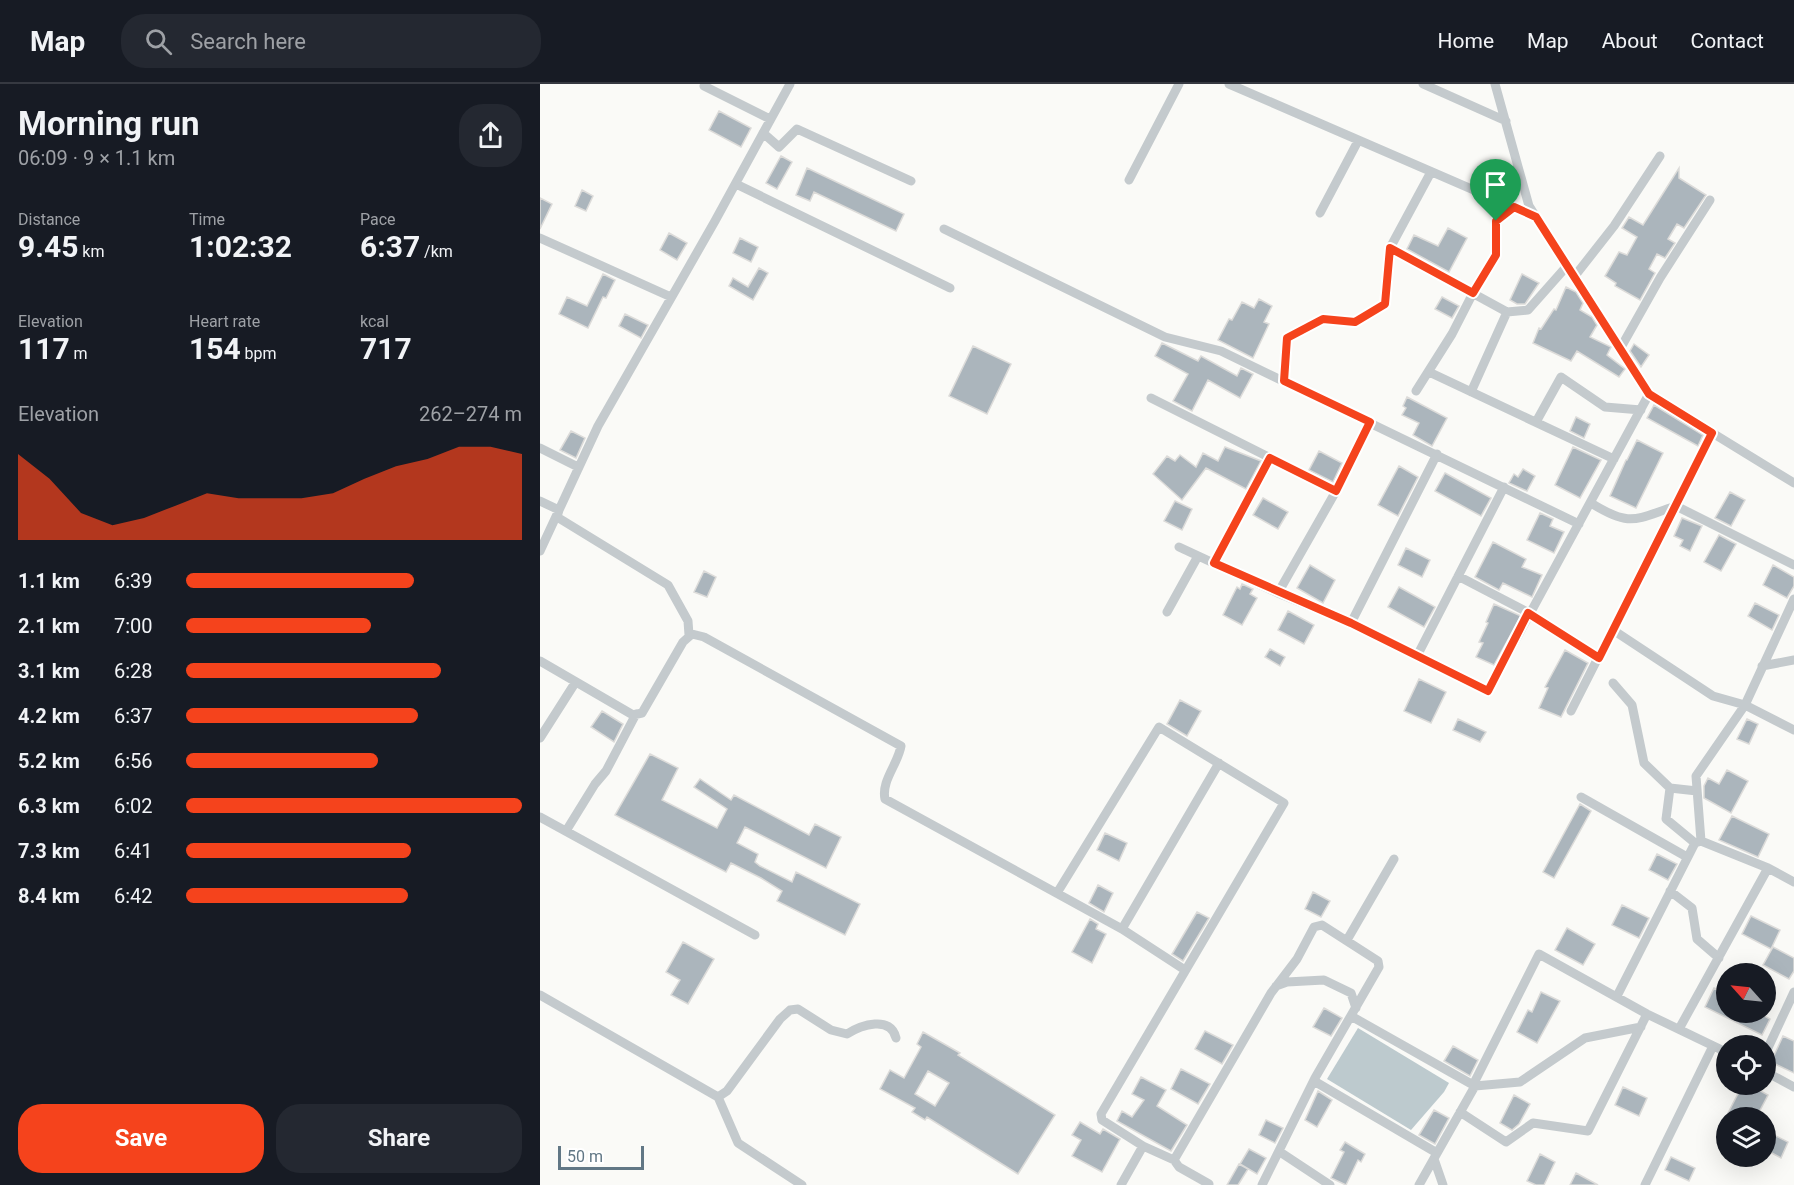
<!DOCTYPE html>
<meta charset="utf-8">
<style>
:root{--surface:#171b24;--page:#242831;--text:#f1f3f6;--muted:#9ea1a6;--line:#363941;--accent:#f5431c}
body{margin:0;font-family:Roboto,sans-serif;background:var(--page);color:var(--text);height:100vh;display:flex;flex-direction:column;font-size:22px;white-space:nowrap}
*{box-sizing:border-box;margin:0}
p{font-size:20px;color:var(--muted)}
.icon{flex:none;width:33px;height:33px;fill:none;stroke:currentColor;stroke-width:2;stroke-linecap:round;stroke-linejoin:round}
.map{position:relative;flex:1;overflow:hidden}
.panel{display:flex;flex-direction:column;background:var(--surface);width:540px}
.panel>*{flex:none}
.needle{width:39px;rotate:297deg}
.buttons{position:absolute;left:1176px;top:879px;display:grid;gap:12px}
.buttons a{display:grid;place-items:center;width:60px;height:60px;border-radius:50%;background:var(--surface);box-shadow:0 6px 24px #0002;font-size:30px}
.scale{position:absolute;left:18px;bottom:15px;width:86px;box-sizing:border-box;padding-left:6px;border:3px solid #617785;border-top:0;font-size:16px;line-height:21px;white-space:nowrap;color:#617785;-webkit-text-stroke:4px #fff;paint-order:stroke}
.pin{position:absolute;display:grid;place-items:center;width:51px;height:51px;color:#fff;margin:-62px -26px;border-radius:50% 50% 50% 0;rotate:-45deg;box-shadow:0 0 6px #0007}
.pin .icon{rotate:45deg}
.round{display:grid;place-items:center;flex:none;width:63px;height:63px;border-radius:24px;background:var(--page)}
.summary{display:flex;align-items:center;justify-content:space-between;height:102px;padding:0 18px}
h1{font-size:33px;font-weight:700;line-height:45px}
.stats{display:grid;grid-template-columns:repeat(3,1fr);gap:9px;height:102px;padding:6px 18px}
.stats div{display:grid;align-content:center}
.stats b{font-size:30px;font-weight:700}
.stats small{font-size:16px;font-weight:400}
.stats p{font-size:16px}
.chart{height:168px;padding:12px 18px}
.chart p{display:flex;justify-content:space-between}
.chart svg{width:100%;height:108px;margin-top:6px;fill:var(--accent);opacity:.7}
.action{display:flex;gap:12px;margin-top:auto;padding:12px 18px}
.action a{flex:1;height:69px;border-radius:24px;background:var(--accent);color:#fff;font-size:24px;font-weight:700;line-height:69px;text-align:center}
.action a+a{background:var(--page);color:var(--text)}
ul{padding:0 18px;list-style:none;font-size:20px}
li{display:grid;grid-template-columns:96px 72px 1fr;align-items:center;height:45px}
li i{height:15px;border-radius:8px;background:var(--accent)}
header{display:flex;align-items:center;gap:36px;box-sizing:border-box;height:84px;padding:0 30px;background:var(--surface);border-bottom:2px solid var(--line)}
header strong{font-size:28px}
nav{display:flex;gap:33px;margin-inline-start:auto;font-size:21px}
.search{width:420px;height:54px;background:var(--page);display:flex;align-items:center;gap:15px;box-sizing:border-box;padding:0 21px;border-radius:24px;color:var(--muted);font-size:22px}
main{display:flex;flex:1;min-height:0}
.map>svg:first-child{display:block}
</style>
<header>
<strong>Map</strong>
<div class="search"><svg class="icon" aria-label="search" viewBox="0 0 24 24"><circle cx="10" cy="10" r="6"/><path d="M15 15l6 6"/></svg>Search here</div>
<nav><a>Home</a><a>Map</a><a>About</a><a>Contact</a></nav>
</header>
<main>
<section class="panel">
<div class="summary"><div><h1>Morning run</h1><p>06:09 · 9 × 1.1 km</p></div><a class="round"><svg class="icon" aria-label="share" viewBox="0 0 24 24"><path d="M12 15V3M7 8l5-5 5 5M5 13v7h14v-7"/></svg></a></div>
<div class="stats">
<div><p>Distance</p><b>9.45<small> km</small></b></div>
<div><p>Time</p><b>1:02:32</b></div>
<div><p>Pace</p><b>6:37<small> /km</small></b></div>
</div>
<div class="stats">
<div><p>Elevation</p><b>117<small> m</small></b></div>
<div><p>Heart rate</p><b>154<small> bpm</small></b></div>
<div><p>kcal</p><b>717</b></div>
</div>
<div class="chart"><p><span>Elevation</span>262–274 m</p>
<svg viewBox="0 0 160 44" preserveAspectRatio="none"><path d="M0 44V9L10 19L20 33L30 38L40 35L50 30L60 25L70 27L80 27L90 27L100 25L110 19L120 14L130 11L140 6L150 6L160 9V44z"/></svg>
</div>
<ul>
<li><b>1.1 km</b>6:39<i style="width:68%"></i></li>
<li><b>2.1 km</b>7:00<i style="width:55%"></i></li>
<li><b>3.1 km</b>6:28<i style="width:76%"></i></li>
<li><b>4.2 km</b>6:37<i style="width:69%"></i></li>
<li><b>5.2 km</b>6:56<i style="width:57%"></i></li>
<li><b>6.3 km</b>6:02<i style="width:100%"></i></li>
<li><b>7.3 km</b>6:41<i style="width:67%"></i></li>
<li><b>8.4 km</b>6:42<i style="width:66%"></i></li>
</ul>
<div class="action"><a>Save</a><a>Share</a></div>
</section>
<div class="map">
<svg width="1254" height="1101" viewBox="0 0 1254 1101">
<rect width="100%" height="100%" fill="#fafaf7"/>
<!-- water -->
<path fill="#bdcace" d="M818,944L909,999L904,1008L871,1046L787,995Z"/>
<!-- building -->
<path fill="#abb5bc" stroke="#dcdbd9" stroke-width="1.5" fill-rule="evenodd" d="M179,27L211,44L201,63L169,46Z
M241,72L252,78L237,105L226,99Z
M267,84L364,130L356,147L274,108L270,117L256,111Z
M1139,84V94L1166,111L1144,144L1137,140L1128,155L1135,159L1125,174L1117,170L1109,185L1115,189L1100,216L1075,202L1076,199L1065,192L1079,168L1087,171L1097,153L1082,144L1089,133L1103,141Z
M42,106L53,112L46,127L35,122Z
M0,114L12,120L0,145Z
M908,144L927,154L909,188L867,165L874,151L898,162Z
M129,149L147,159L137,176L120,166Z
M200,154L218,163L211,178L193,169Z
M219,184L228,189L213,216L189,202L193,194L208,203Z
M63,190L75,196L66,214L63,213L48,244L19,230L27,213L47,222Z
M982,190L999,199L985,220H977L970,216Z
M1026,203L1036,208L1043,219L1040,226L1052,233L1057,241L1050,253L1071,263L1067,271L1085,285L1079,293L1037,267L1031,277L993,259L999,244L1001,245L1014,225L1016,226Z
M902,213L919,222L912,234L895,225Z
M719,215L732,222L724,238L729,240L713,274L678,256L689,235L692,236L702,218L714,224Z
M85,230L108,241L101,254L79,242Z
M622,259L658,277L661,272L697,292L701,284L713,290L700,314L668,296L652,327L633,317L648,290L615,272Z
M1094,260L1109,271L1101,283L1090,267Z
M433,262L471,280L447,330L409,312Z
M867,313L907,334L892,362L873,351L879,339L862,331L866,324L863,322Z
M1114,321L1163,351L1158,362L1107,334Z
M1036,333L1050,340L1044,354L1030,347Z
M31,347L45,354L36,374L20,366Z
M1097,356L1123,369L1096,424L1070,412L1086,376H1087Z
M685,363L721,377L706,405L666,384L642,416L613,390L627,372L635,377L640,371L656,383L663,369L678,377Z
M1033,363L1061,376L1040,414L1015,401Z
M779,367L802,379L793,398L769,386Z
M859,382L878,393L858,432L838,421Z
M983,385L995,392L987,407L969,399L974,390L978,393Z
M905,389L951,414L941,432L895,407Z
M1190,408L1205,416L1191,442L1175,434Z
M723,414L748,428L738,445L713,431Z
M635,417L652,425L642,446L624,437Z
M1000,429L1013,435L1010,442L1024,448L1014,469L987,456Z
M1142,434L1162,442L1150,467L1140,462L1143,456L1134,452Z
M1179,451L1196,460L1181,487L1164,478Z
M953,458L986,475L982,483L1002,491L992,513L963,499L959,506L935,493Z
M866,464L890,476L882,493L858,481Z
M770,481L795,496L783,519L757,504Z
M1233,481L1254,493V502L1247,514L1223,501Z
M164,487L176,493L167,513L154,508Z
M702,500L713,505L710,510L717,514L702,541L683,531L697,503L700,505Z
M859,503L895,523L884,543L848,523Z
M1215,519L1239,531L1232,546L1208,532Z
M954,520L981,532L954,581L936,573L943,559L939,558L948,539L946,538Z
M748,527L774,541L764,560L738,546Z
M730,565L745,573L740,582L725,573Z
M1025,566L1048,579L1021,633L999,624L1008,604L1005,603Z
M879,595L906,608L891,639L864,627Z
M640,616L661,627L647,652L627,640Z
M62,627L83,640L74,658L51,643Z
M918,635L946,648L940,658L913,646Z
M1207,635L1218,640L1209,660L1197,655Z
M110,670L138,684L122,716L177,744L187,725L154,703L160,695L191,716L194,711L269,751L275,740L301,753L286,784L205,743L197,759L218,770L215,778L220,782L252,798L256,788L320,820L305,851L237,817L242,807L221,794L191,779L186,788L75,731Z
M1187,686L1208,697L1191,729L1164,714V702L1168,694L1179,700Z
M1040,720L1051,727L1014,794L1003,788Z
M1192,732L1229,750L1218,773L1179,756Z
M565,749L587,759L579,777L557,766Z
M1117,770L1137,780L1128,796L1109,786Z
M558,801L573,809L564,828L549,819Z
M773,808L790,817L781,833L765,825Z
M1082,821L1109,834L1099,854L1072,841Z
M657,828L669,834L643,877L632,870Z
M1211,832L1240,846L1231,865L1202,850Z
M550,835L558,840L556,845L566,850L552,879L532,868Z
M1027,844L1055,860L1043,881L1015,866Z
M143,858L174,875L148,920L131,911L140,896L126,888Z
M1233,863L1254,874V887L1249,895L1223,881Z
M1174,904L1186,909V928H1217L1230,935L1222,951L1165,923Z
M1001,908L1020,917L997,959L977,948L988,926L992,928Z
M784,924L802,934L791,952L773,943Z
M665,947L693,961L682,980L655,965Z
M383,948L420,969L418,971L515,1031L478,1090L387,1033L385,1036L372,1028L375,1024L340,1005L350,986L364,994L381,963L377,960ZM388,987L409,999L395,1022L375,1010Z
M1243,952L1254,957V989L1231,978Z
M913,962L938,976L930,992L904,977Z
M641,985L670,1000L658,1020L631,1005Z
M601,993L626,1006L617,1022L647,1041L631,1067L577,1037L582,1027L592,1033L604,1016L592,1010Z
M1203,1000H1208L1228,1011L1216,1034H1197L1188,1029Z
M1083,1003L1107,1014L1099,1032L1075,1021Z
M778,1007L792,1016L777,1043L765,1036Z
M974,1011L990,1020L979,1040L972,1046L960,1039Z
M894,1026L909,1034L895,1060L879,1051Z
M726,1036L743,1044L735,1059L719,1051Z
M540,1038L560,1050L563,1045L580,1055L562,1088L532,1072L541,1056L532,1051Z
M1226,1047L1248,1058L1241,1074L1226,1066Z
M805,1058L825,1070L821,1078L818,1076L806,1101L791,1094L804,1068L800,1066Z
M709,1065L726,1074L717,1090L700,1080Z
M1000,1070L1015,1078L1004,1101H996L987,1097Z
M1131,1073L1155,1084L1149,1097L1125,1086Z
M699,1080L708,1085L698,1101H687Z
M1036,1089L1058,1101H1030Z"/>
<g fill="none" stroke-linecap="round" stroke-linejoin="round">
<!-- street -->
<path stroke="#c4cacd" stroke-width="9" d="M165,0L164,2L230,35
M689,0L996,133
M883,0L966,37
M955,0L989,122L1109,310L1254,399
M223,49L239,63L257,45L371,97
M589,96L639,0
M196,100L410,204
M780,129L818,57
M404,145L625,253L681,267L1039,440
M0,154L131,213
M850,164L967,228
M1034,193L1074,142L1120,72
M1080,265L1120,194L1170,116
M889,288L1074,375
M744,297L747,254L783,235L815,238L845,220L850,164L891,88
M876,307L912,250L933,209L956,171V137L973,123
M931,308L967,228L988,226L1027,182
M611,314L796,407
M996,338L1021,293L1065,323L1101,326
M0,364L38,383
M0,417L19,426L17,433L128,501L148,537L149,551L152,550
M1051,419C1091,444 1095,435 1136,422L1254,481
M639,463L738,509L811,539L948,607L1109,310
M0,467L58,342L175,137L250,0
M674,479L730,374
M918,492L989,529L1059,574
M738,509L796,407L830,338
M627,528L658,472
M811,539L897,370
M1073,546L1173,612L1205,621L1254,646
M877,572L964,403
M0,577L93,631L102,629L143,558L152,550L164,553L361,662C358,680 341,697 345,715L582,845L645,886
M1222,582L1254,576
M1073,599L1092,621L1104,679L1130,704L1126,735L1155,759
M1031,627L1172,349
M0,654L35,599
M1130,704L1157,707
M1041,713L1147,773
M0,733L215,851
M26,747L55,700L66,687L96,630
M1161,757L1156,692L1205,621L1254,515
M1130,807L1152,824L1157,855L1179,874
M517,809L619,643L744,719L561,1030L562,1036L603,1062L634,1076L639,1083L669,1100
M582,845L679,679
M807,856L854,775
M736,902L747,898L784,896L811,909L816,924
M0,911L178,1013
M1077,912L1155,759L1161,757L1228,784L1254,798
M811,932L935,1002L879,1101
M1139,945L1228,784
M1226,968L1254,908
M1226,988L1254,1003
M774,997L897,1069
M933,1001L999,870L1107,930L1186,968
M935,1002L980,998L1045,954L1101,943
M920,1028L966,1058L993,1039L1048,1047L1107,930
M740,1068L790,1101
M894,1075L903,1101
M634,1076L731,909L757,875L774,843L782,841L838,877L839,883L775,994L722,1101
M262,1101L198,1059L178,1013L187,1007L240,935L250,926L258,925L291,946L307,950C321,941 351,931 356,954
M581,1101L603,1062
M1105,1101L1173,962"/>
</g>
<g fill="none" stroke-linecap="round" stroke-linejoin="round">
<defs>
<path id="route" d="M974,123L996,133L1109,310L1172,349L1059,574L988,529L948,607L811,539L674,479L730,374L796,407L830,338L744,297L747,254L783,235L815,238L845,220L850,164L933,209L956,171V137Z"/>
</defs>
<!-- route casing -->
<use href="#route" stroke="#fff" stroke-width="12"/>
<!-- route -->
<use href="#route" stroke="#f5431c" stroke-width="8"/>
</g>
</svg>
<div class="buttons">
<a><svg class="needle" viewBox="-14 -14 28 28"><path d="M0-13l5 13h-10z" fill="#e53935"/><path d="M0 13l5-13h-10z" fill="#9ea1a6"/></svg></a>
<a><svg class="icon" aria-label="locate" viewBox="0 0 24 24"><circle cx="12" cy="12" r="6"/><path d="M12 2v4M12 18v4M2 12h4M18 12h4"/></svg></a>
<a><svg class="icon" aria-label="layers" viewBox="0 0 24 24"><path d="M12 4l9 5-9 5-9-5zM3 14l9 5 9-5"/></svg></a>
</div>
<div class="scale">50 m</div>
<div class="pin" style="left:956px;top:137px;background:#1e9e55"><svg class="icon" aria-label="arrive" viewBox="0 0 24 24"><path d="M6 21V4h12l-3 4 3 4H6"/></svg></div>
</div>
</main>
